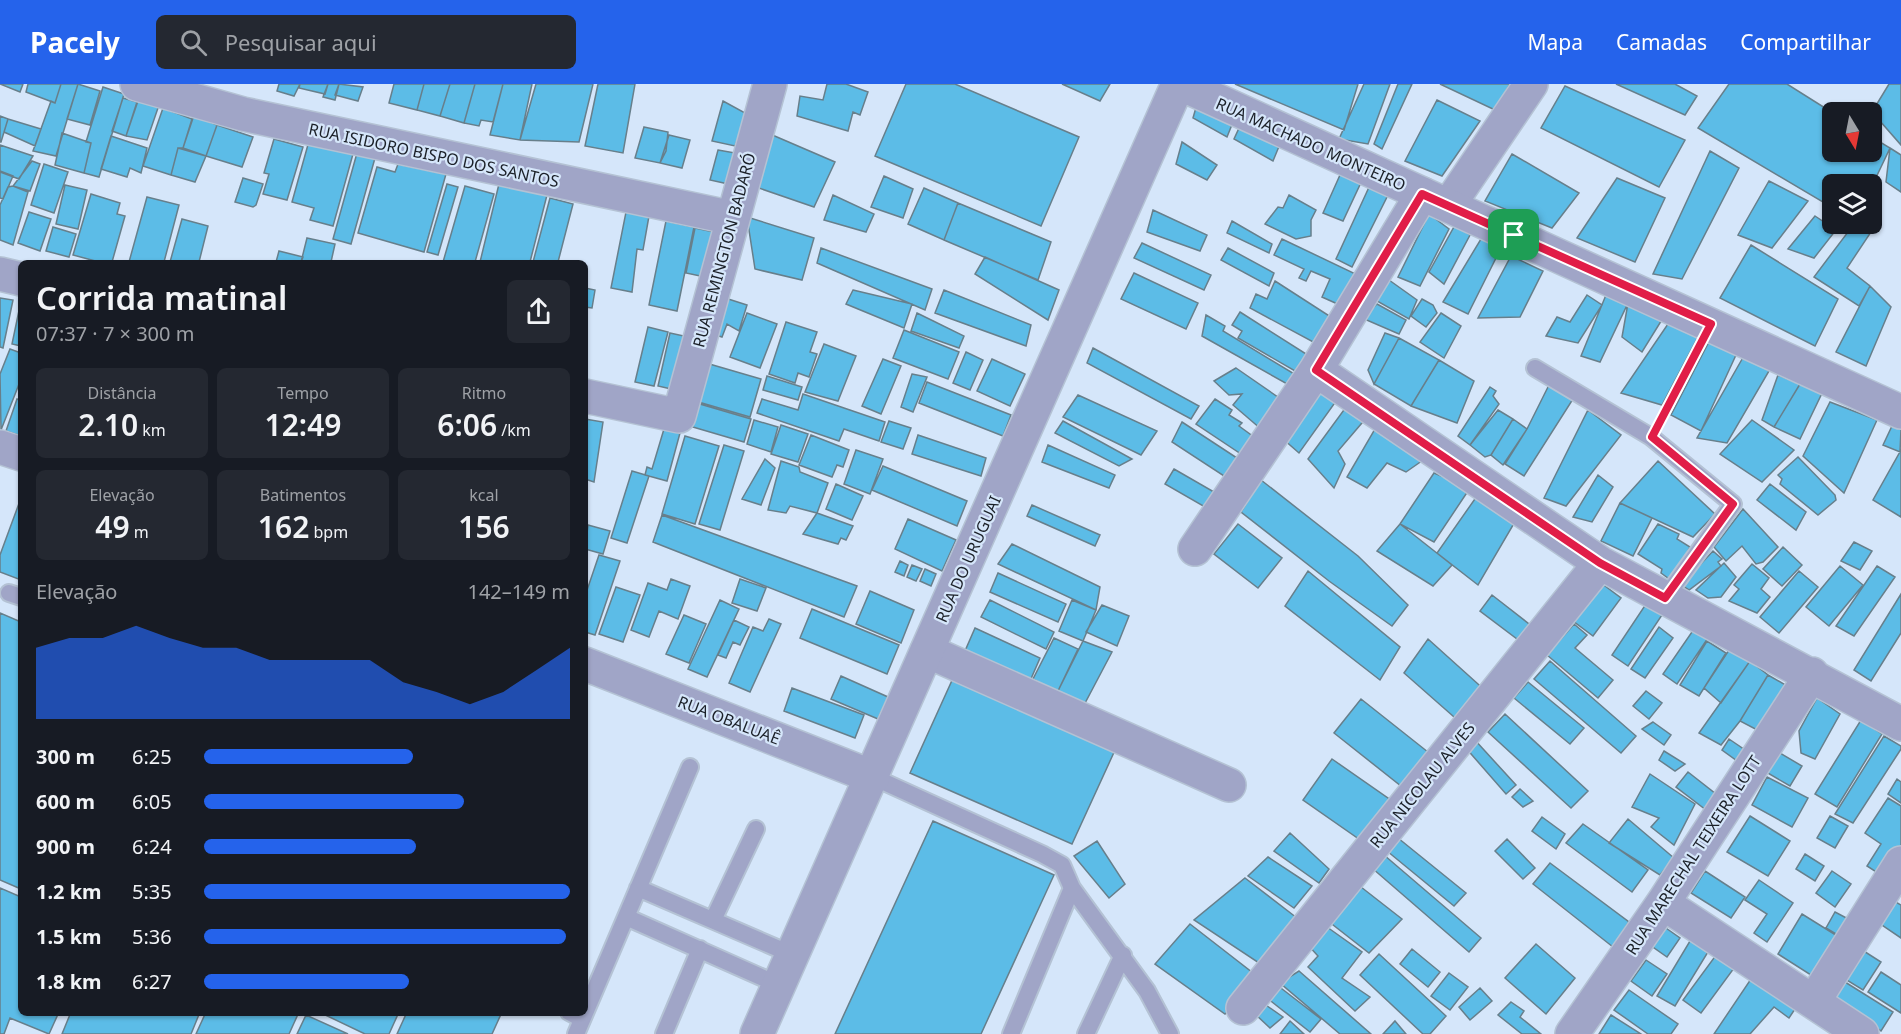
<!DOCTYPE html>
<html lang="pt">
<meta charset="utf-8">
<style>
:root{--surface:#171b24;--page:#242831;--text:#f1f3f6;--muted:#9ea1a6;--accent:#2563eb}
body{margin:0;font-family:"Noto Sans",sans-serif;background:var(--page);color:var(--text);height:100vh;display:flex;flex-direction:column;font-size:22px;white-space:nowrap}
*{box-sizing:border-box;margin:0}
p{font-size:20px;color:var(--muted)}
.icon{flex:none;width:33px;height:33px;fill:none;stroke:currentColor;stroke-width:2;stroke-linecap:round;stroke-linejoin:round}
.map{position:relative;flex:1;overflow:hidden}
.sheet{position:absolute;left:18px;top:176px;width:570px;height:756px;display:flex;flex-direction:column;background:var(--surface);border-radius:9px;box-shadow:0 2px 4px #0004}
.sheet>*{flex:none}
.needle{width:39px;rotate:170deg}
.fabs{position:absolute;left:1822px;top:18px;display:grid;gap:12px}
.fabs a{display:grid;place-items:center;width:60px;height:60px;border-radius:9px;background:var(--surface);box-shadow:0 2px 4px #0004;font-size:30px}
.pin{position:absolute;display:grid;place-items:center;width:51px;height:51px;color:#fff;margin:-26px;border-radius:12px;box-shadow:0 3px 9px #0006}
.round{display:grid;place-items:center;flex:none;width:63px;height:63px;border-radius:9px;background:var(--page)}
.headline{display:flex;align-items:center;justify-content:space-between;height:102px;padding:0 18px}
h1{font-size:33px;font-weight:600;line-height:45px}
.metrics{display:grid;grid-template-columns:repeat(3,1fr);gap:9px;height:102px;padding:6px 18px}
.metrics div{display:grid;align-content:center;border-radius:9px;background:var(--page);text-align:center}
.metrics b{font-size:30px;font-weight:600}
.metrics small{font-size:16px;font-weight:400}
.metrics p{font-size:16px}
.chart{height:168px;padding:12px 18px}
.chart p{display:flex;justify-content:space-between}
.chart svg{width:100%;height:108px;margin-top:6px;fill:var(--accent);opacity:.7}
ul{padding:0 18px;list-style:none;font-size:20px}
li{display:grid;grid-template-columns:96px 72px 1fr;align-items:center;height:45px}
li i{height:15px;border-radius:8px;background:var(--accent)}
header{display:flex;align-items:center;gap:36px;box-sizing:border-box;height:84px;padding:0 30px;background:var(--accent);color:#fff}
header strong{font-size:28px}
nav{display:flex;gap:33px;margin-inline-start:auto;font-size:21px}
.search{width:420px;height:54px;background:var(--page);display:flex;align-items:center;gap:15px;box-sizing:border-box;padding:0 21px;border-radius:9px;color:var(--muted);font-size:22px}
.map>svg:first-child{display:block}
</style>
<header>
<strong>Pacely</strong>
<div class="search"><svg class="icon" aria-label="search" viewBox="0 0 24 24"><circle cx="10" cy="10" r="6"/><path d="M15 15l6 6"/></svg>Pesquisar aqui</div>
<nav><a>Mapa</a><a>Camadas</a><a>Compartilhar</a></nav>
</header>
<div class="map">
<svg width="1901" height="950" viewBox="0 0 1901 950">
<rect width="100%" height="100%" fill="#d5e6fa"/>
<!-- building -->
<path fill="#5cbce7" stroke="#677f8b" stroke-width="1.5" d="M0,0H23L20,8Z
M28,0H61L55,19L26,8Z
M61,0H78L56,72L33,67L51,17L55,19Z
M78,0L100,7L90,41L67,35Z
M300,0H328L325,10L299,4Z
M300,0L294,12L277,7L279,0Z
M328,0H339L335,16L323,13Z
M339,0L363,3L358,17L335,11Z
M394,0H424L417,26L389,19Z
M424,0H450L440,32L417,26Z
M450,0H475L464,39L440,32Z
M475,0H503L493,38L481,36L479,42L464,39Z
M503,0H532L520,56L490,51Z
M536,0H593L579,58L520,56Z
M598,0H635L623,69L585,62Z
M827,0H846L868,8L860,31L853,28L848,47L797,32L800,12L823,16Z
M906,0H955L1079,53L1041,142L875,72Z
M1062,0H1110L1100,17Z
M1235,0H1358L1344,46Z
M1364,0H1390L1368,60L1339,55Z
M1398,0H1412L1382,65L1374,60Z
M1440,0H1510L1495,26Z
M1616,0H1675L1697,12L1685,31Z
M1729,0H1787L1833,29V68H1872V53L1890,64L1872,102L1833,100V124L1698,44Z
M1889,0H1901V61L1872,28Z
M1565,2L1685,56L1659,103L1541,44Z
M103,3L124,10L99,93L84,89L91,59L86,58Z
M123,14L137,18L126,52L112,47Z
M139,14L159,21L147,56L126,52Z
M1437,16L1480,37L1442,92L1405,77Z
M723,17L747,30L735,62L712,57Z
M1197,20L1233,38L1227,53L1193,34Z
M163,24L192,35L183,64H178L171,91L143,82Z
M194,31L217,41L206,72L183,64Z
M0,32L8,35L1,58H0Z
M8,35L41,45L35,62L4,48Z
M217,41L253,53L242,83L206,72Z
M1240,42L1280,60L1273,77L1234,55Z
M644,43L668,48L666,67L660,79L635,74Z
M62,49L91,59L84,89L55,81Z
M770,50L835,78L814,123L753,102Z
M669,51L690,56L682,84L660,79Z
M111,52L147,64L141,89L130,84L127,93L101,85Z
M274,55L303,63L287,116L263,110L269,90L264,89Z
M309,57L353,70L333,142L310,136L314,124L292,118Z
M1182,58L1217,81L1207,96L1176,80Z
M0,61L33,72L19,95L0,88Z
M178,64L206,72L195,98L171,91Z
M1890,64L1901,71V108L1886,98Z
M718,66L741,70L733,101L710,96Z
M1710,67L1739,84L1682,195L1653,190Z
M357,69L375,74L351,160L333,155Z
M1512,70L1579,109L1552,144L1485,117Z
M32,77L40,80L30,107L13,102Z
M44,80L68,88L54,129L31,121Z
M398,80L446,90L424,168L358,149L377,83L395,88Z
M1344,82L1364,92L1343,137L1323,129Z
M0,87L13,92L3,115L0,114Z
M884,92L913,105L903,134L871,123Z
M243,94L263,100L256,121L253,123L235,118Z
M1617,94L1665,114L1635,178L1577,154Z
M1769,97L1808,117L1772,164L1738,151Z
M447,100L458,103L438,171L427,168Z
M499,100L547,111L530,178H480Z
M65,101L87,106L78,145L56,140Z
M1370,101L1388,111L1352,183L1336,175Z
M13,102L28,108L13,161L0,156V121L8,103Z
M465,102L494,110L475,178H443Z
M924,104L958,119L944,156L908,140Z
M91,110L120,119L117,130L125,132L112,178H99L73,171Z
M833,111L874,130L866,148L824,136Z
M1289,111L1316,126L1311,136V152L1296,155L1265,140L1278,123L1283,124Z
M147,113L179,121L164,178H129Z
M550,114L573,120L558,178H533Z
M958,119L1051,158L1038,196L944,156Z
M1153,126L1207,151L1200,167L1147,148Z
M29,128L51,135L40,167L18,159Z
M626,128L649,132L643,166L637,165L632,208L611,204Z
M1429,130L1449,145L1420,202L1398,193Z
M1815,132L1836,146L1814,174L1788,165Z
M747,133L814,154L802,196L755,185Z
M182,135L208,142L199,178H170Z
M666,137L694,143L677,227L649,221Z
M1232,137L1272,160L1269,169L1227,149Z
M1854,140L1873,145L1847,184L1870,202L1859,222L1814,193Z
M1455,141L1470,151L1444,200L1429,188Z
M53,143L76,150L69,173L46,167Z
M695,144L719,149L710,194L686,189Z
M1484,150L1503,160L1468,230L1443,218Z
M307,154L335,160L331,178H301Z
M1282,155L1366,195L1351,226L1322,213L1330,195L1311,187L1306,197L1299,194L1304,185L1274,171Z
M1142,159L1211,191L1204,206L1134,174Z
M1751,161L1838,215L1815,262L1720,214Z
M821,164L932,205L925,226L817,179Z
M1228,164L1274,189L1269,202L1221,176Z
M279,167L303,173L301,178H276Z
M1511,172L1543,187L1520,233L1478,234Z
M985,173L1059,206L1048,236L975,190Z
M1134,189L1198,219L1186,245L1121,215Z
M1389,196L1417,216L1409,235L1377,217Z
M1275,197L1334,235L1317,260L1250,224L1256,210L1267,215Z
M1870,202L1891,223L1866,282L1836,268Z
M585,204L595,206L592,224L585,223Z
M853,206L912,220L904,244L846,220Z
M944,206L1031,241L1026,262L935,229Z
M1608,206L1628,219L1600,278L1581,272Z
M1587,211L1602,221L1578,259L1546,252L1557,233L1570,238Z
M722,213L747,221L739,247L727,240L722,253L710,249Z
M0,214L13,216L3,264L0,263Z
M1422,215L1433,221L1437,229L1426,243L1411,232Z
M21,217V262L12,260Z
M1628,219L1663,234L1642,268L1622,253Z
M1377,220L1406,236L1399,250L1362,234Z
M1240,228L1314,275L1302,291L1238,254L1242,247L1232,241Z
M747,229L777,240L760,284L730,273Z
M917,229L964,252L959,264L911,247Z
M1441,229L1461,242L1444,274L1420,258Z
M1206,231L1225,242L1223,247L1296,291L1289,301L1202,252Z
M1670,237L1698,253L1662,321L1621,309Z
M786,238L817,248L810,268L817,270L809,293L798,289L795,299L769,290Z
M648,243L668,248L654,302L635,298Z
M904,246L959,268L948,295L893,274Z
M670,249L693,254L680,307L658,302Z
M1385,249L1399,254L1374,300L1368,286Z
M1713,250L1736,271L1701,347L1671,331Z
M1399,254L1439,276L1411,322L1374,300Z
M824,260L856,272L838,317L805,308Z
M1093,264L1199,322L1191,335L1087,279Z
M10,265L21,269V295L1,346L0,290Z
M966,268L983,276L970,306L953,299Z
M1745,270L1769,287L1727,359L1697,354Z
M883,275L901,282L881,330L862,322Z
M992,275L1025,290L1010,322L977,307Z
M1439,276L1474,297L1457,339L1411,322Z
M706,279L761,295L750,333L695,317Z
M1236,284L1288,320L1261,345L1233,321L1242,310L1229,311L1214,297Z
M912,290L927,293L913,328L901,323Z
M1778,291L1800,300L1774,343L1762,336Z
M767,292L802,303L798,316L763,306Z
M927,298L1011,331L1003,352L919,319Z
M1317,300L1339,313L1299,369L1282,354Z
M1800,300L1824,305L1800,355L1774,343Z
M1549,301L1573,315L1524,392L1505,380L1527,345Z
M1490,303L1496,307L1493,312L1499,320L1470,361L1458,352Z
M803,310L885,338L879,357L844,345L839,357L757,329L762,315L798,326Z
M1078,311L1157,347L1141,371L1063,333Z
M17,315L21,316V352L6,347Z
M1215,315L1232,326L1229,331L1242,339L1239,342L1258,356L1247,374L1196,340Z
M693,318L751,335L744,358L686,341Z
M1830,318L1877,336L1844,409L1803,372Z
M1349,319L1367,333L1338,367L1345,380L1334,404L1308,375Z
M1498,326L1513,335L1491,371L1485,373L1470,361Z
M1588,326L1621,351L1566,422L1544,414Z
M585,335L603,338L594,398L585,395Z
M1513,335L1527,345L1503,381L1491,371Z
M754,336L778,343L771,368L747,360Z
M1752,336L1794,366L1762,398L1720,370Z
M889,337L911,344L903,365L881,358Z
M1063,337L1132,375L1119,382L1055,349Z
M1182,338L1237,374L1224,392L1172,358Z
M1379,338L1426,374L1406,388L1387,379L1367,404L1347,393Z
M781,341L808,350L798,378L771,370Z
M1892,342L1901,345L1900,368L1883,361Z
M664,345L680,349L667,397L645,391L647,383L652,385Z
M811,351L849,366L843,383L837,381L832,393L799,381Z
M918,351L986,374L981,392L912,370Z
M685,352L719,362L695,440L662,430Z
M724,361L744,367L720,446L699,440Z
M1048,361L1115,391L1109,404L1042,378Z
M856,366L883,375L870,410L844,400Z
M1901,366V433L1873,416Z
M1798,373L1835,411L1836,416L1818,431L1780,400L1782,395L1778,391Z
M765,375L775,384L761,421L742,415Z
M781,377L799,383L800,388L828,399L817,429L790,422L786,429L768,426Z
M1658,377L1715,430L1693,453L1620,419Z
M883,382L967,417L957,442L872,406Z
M1174,385L1221,412L1212,427L1165,400Z
M632,387L649,392L627,459L611,454Z
M1434,389L1470,404L1434,458L1400,440Z
M1598,391L1613,403L1592,438L1573,433Z
M1261,396L1358,472L1408,521L1392,542L1329,497L1241,428Z
M836,400L863,412L852,436L826,425Z
M1770,400L1806,428L1796,446L1757,416Z
M1477,412L1516,436L1478,501L1437,469Z
M21,414V496L0,488V471Z
M1620,419L1652,434L1633,472L1601,457Z
M1032,421L1100,451L1095,462L1027,432Z
M1743,425L1778,463L1763,478L1756,480L1742,462L1726,477L1714,463Z
M817,429L853,442L846,456L841,454L838,460L803,450Z
M662,431L857,502L844,533L653,458Z
M908,435L956,456L942,487L895,465Z
M1238,440L1282,474L1258,504L1214,470Z
M1400,440L1452,481L1433,502L1377,467Z
M1658,440L1679,450L1677,455L1690,463L1672,497L1661,489L1662,485L1638,470Z
M588,441L610,447L603,470L585,465Z
M1854,458L1872,467L1860,486L1841,477Z
M1012,460L1100,503L1096,526L998,480Z
M1783,463L1802,481L1782,502L1763,485Z
M1713,467L1722,475L1718,478L1721,482L1689,506L1681,501Z
M599,471L620,477L595,551L585,548V512Z
M900,477L908,481L904,492L895,488Z
M1724,479L1736,493L1721,513L1708,514L1696,506Z
M1752,480L1769,494L1761,505L1770,513L1757,529L1729,517L1739,505L1734,501Z
M912,481L922,485L916,497L907,493Z
M1840,482L1863,501L1829,542L1806,523Z
M1877,482L1895,493L1854,552L1836,542Z
M925,485L936,490L931,502L920,497Z
M1308,487L1400,563L1380,596L1285,522Z
M1799,487L1818,503L1779,549L1760,533Z
M998,489L1066,520L1058,538L990,508Z
M671,495L690,502L678,535L659,527L649,553L631,546L648,499L667,506Z
M740,495L766,504L757,527L732,519Z
M1601,499L1621,514L1593,552L1573,537Z
M616,503L640,511L623,558L599,550Z
M870,507L914,526L901,559L856,540Z
M1901,510V549L1871,597L1854,586Z
M1492,511L1533,543L1521,558L1480,527Z
M720,516L739,525L707,593L688,585Z
M990,516L1054,548L1046,565L981,533Z
M1072,516L1096,526L1083,557L1059,547Z
M1646,520L1662,531L1628,582L1612,571Z
M1102,521L1129,532L1117,562L1086,548Z
M812,525L899,561L887,590L800,554Z
M0,529L21,538V805L0,796Z
M684,531L706,540L689,579L666,570Z
M769,535L781,540L750,608L729,599L753,543L763,547Z
M734,536L749,543L740,561L733,558L726,574L718,571Z
M1574,540L1587,551L1575,564L1613,596L1598,614L1547,571Z
M1659,543L1673,554L1645,594L1631,585Z
M975,544L1040,574L1030,597L965,567Z
M1694,545L1708,554L1677,600L1663,590Z
M1054,554L1078,565L1057,609L1033,595Z
M1428,555L1488,609L1462,640L1404,589Z
M1083,557L1112,568L1084,621L1057,609Z
M1707,557L1726,569L1699,612L1680,601Z
M1729,566L1750,577L1721,619L1704,604Z
M1550,577L1636,652L1621,669L1534,595Z
M1750,577L1768,591L1740,637L1721,661L1699,649Z
M1768,591L1789,603L1763,649L1740,637Z
M841,592L888,613L878,635L831,615Z
M954,592L1116,664L1072,760L910,689Z
M1528,598L1584,644L1570,660L1514,614Z
M792,604L864,631L855,654L784,627Z
M1646,607L1662,619L1649,635L1633,622Z
M1817,614L1840,630L1815,675L1801,669L1799,647Z
M1361,615L1433,672L1406,706L1334,649Z
M1505,630L1588,707L1571,724L1488,648Z
M1861,636L1882,650L1837,723L1815,710Z
M1653,638L1671,651L1664,661L1642,645Z
M1884,652L1901,662V665L1853,739L1835,730Z
M1474,655L1516,701L1506,710L1465,663Z
M1729,655L1748,668L1740,679L1722,666Z
M1664,667L1685,680L1675,687L1659,676Z
M1778,668L1802,682L1790,702L1766,688Z
M1332,675L1395,719L1366,760L1303,716Z
M1688,688L1721,714L1710,729L1676,703Z
M1650,690L1695,720L1674,761L1651,743L1659,734L1632,723Z
M1767,693L1808,714L1792,743L1752,721Z
M1897,695L1901,698V719L1888,710Z
M1520,705L1533,717L1523,723L1512,713Z
M1888,714L1901,722V768L1884,793L1867,782L1881,760L1865,749Z
M1750,732L1790,757L1768,792L1727,768Z
M1830,732L1848,742L1835,764L1817,754Z
M1542,733L1565,750L1556,765L1532,747Z
M1628,735L1674,774L1660,791L1609,759Z
M933,737L1054,791L981,950H835Z
M1583,740L1648,786L1632,808L1566,759Z
M1290,749L1329,785L1319,799L1274,767Z
M1398,754L1466,809L1454,822L1387,767Z
M1507,755L1535,784L1523,795L1495,767Z
M1097,757L1125,800L1109,814L1074,772Z
M1805,770L1824,782L1815,797L1796,785Z
M1384,771L1481,854L1469,868L1372,784Z
M1268,773L1312,802L1294,824L1248,792Z
M1550,779L1629,838L1613,863L1533,800Z
M1705,787L1745,813L1731,834L1691,809Z
M1832,787L1851,800L1835,823L1816,809Z
M1245,794L1297,834L1259,879L1194,836Z
M1759,796L1793,819L1767,858L1754,849L1767,830L1745,816Z
M1361,803L1402,835L1369,869L1328,837Z
M0,804L21,813V928H59L49,950L10,934L4,950H0Z
M1894,817L1901,821V854L1879,839Z
M1835,828L1856,839L1846,856L1826,844Z
M1802,830L1839,853L1814,893L1778,870Z
M1190,840L1253,889L1240,916L1225,930L1155,880Z
M1663,842L1680,854L1667,873L1650,861Z
M1327,843L1362,868L1342,894L1370,913L1355,927L1308,883L1318,872L1308,861Z
M1693,852L1711,863L1675,922L1657,912Z
M1536,860L1575,894L1546,930L1505,894Z
M1722,863L1740,876L1701,929L1683,916Z
M1859,864L1881,878L1863,906L1845,895Z
M1412,865L1440,888L1428,903L1400,880Z
M1379,870L1446,932L1430,950H1423L1360,891Z
M1646,876L1667,890L1652,912L1631,897Z
M1299,887L1371,950H1340L1280,899Z
M1881,888L1901,901V929L1868,908Z
M1449,889L1468,903L1450,926L1431,912Z
M1755,889L1799,919L1789,934L1774,923L1750,950H1714Z
M1845,898L1893,928L1881,947L1834,917Z
M1277,901L1321,935L1310,948L1267,914Z
M1480,904L1492,917L1470,936L1459,923Z
M1629,906L1678,940L1671,950H1648L1614,926Z
M1511,918L1524,927L1520,933L1541,950H1522L1498,931Z
M1263,919L1283,933L1270,944L1254,929Z
M71,928H200L191,950H62Z
M206,928H299L289,950H196Z
M319,928H399L389,950H365Z
M407,928H502L492,950H397Z
M306,931L348,950H297Z
M1611,931L1641,950H1599Z
M1290,937L1304,950H1280Z
M1395,937L1406,950H1383Z"/>
<g fill="none" stroke-linecap="round" stroke-linejoin="round">
<defs>
<path id="service" d="M1535,284L1651,353L1733,420L1665,514
M9,509L21,513
M873,693L1042,770L1062,781L1072,804
M638,804L793,871
M626,833L779,901
M713,836L756,745
M569,928L582,935
M576,950L690,683
M664,950L700,865
M1011,950L1072,804L1147,907L1170,950
M1086,950L1123,871"/>
<path id="minor" d="M137,0L243,30L733,134
M1449,121L1531,0
M0,190L21,195
M1316,286L1600,479L1901,640
M585,312L679,332L770,0
M1195,465L1316,286L1422,110
M927,567L1229,701
M1663,819L1862,950
M1814,917L1901,779
M1243,924L1600,479
M1572,950L1663,819L1812,590"/>
<path id="tertiary" d="M1181,0L1901,328
M0,363L21,370
M585,580L873,693
M757,950L1178,0"/>
</defs>
<!-- service casing -->
<use href="#service" stroke="#b4c2d4" stroke-width="20"/>
<!-- minor casing -->
<use href="#minor" stroke="#b4c2d4" stroke-width="36"/>
<!-- tertiary casing -->
<use href="#tertiary" stroke="#b4c2d4" stroke-width="36"/>
<!-- path -->
<path stroke="#778290" stroke-width="4" stroke-dasharray="3 4.5" stroke-linecap="butt" d="M1662,334L1696,269"/>
<!-- service -->
<use href="#service" stroke="#a0a5c7" stroke-width="16"/>
<!-- minor -->
<use href="#minor" stroke="#a0a5c7" stroke-width="33"/>
<!-- tertiary -->
<use href="#tertiary" stroke="#a0a5c7" stroke-width="33"/>
</g>
<g fill="none" stroke-linecap="round" stroke-linejoin="round">
<defs>
<path id="route" d="M1422,110L1711,240L1652,353L1733,420L1665,514L1600,479L1316,286Z"/>
</defs>
<!-- route casing -->
<use href="#route" stroke="#fff" stroke-width="12"/>
<!-- route -->
<use href="#route" stroke="#e11d48" stroke-width="8"/>
</g>
<g text-anchor="middle" stroke-width="4.5" stroke-linejoin="round" paint-order="stroke">
<!-- street labels -->
<g font-size="16" fill="#1b2028" stroke="#d5e6fa">
<text transform="translate(1311 60) rotate(24)" y="6">RUA MACHADO MONTEIRO</text>
<text transform="translate(434 71) rotate(12)" y="6">RUA ISIDORO BISPO DOS SANTOS</text>
<text transform="translate(724 166) rotate(-75)" y="6">RUA REMINGTON BADARÓ</text>
<text transform="translate(968 475) rotate(-66)" y="6">RUA DO URUGUAI</text>
<text transform="translate(729 636) rotate(21)" y="6">RUA OBALUAÊ</text>
<text transform="translate(1422 701) rotate(-51)" y="6">RUA NICOLAU ALVES</text>
<text transform="translate(1693 771) rotate(-57)" y="6">RUA MARECHAL TEIXEIRA LOTT</text>
</g>
</g>
</svg>
<div class="fabs">
<a><svg class="needle" viewBox="-14 -14 28 28"><path d="M0-13l5 13h-10z" fill="#e53935"/><path d="M0 13l5-13h-10z" fill="#9ea1a6"/></svg></a>
<a><svg class="icon" aria-label="layers" viewBox="0 0 24 24"><path d="M12 4l9 5-9 5-9-5zM3 14l9 5 9-5"/></svg></a>
</div>
<div class="pin" style="left:1514px;top:151px;background:#1e9e55"><svg class="icon" aria-label="arrive" viewBox="0 0 24 24"><path d="M6 21V4h12l-3 4 3 4H6"/></svg></div>
<section class="sheet">
<div class="headline"><div><h1>Corrida matinal</h1><p>07:37 · 7 × 300 m</p></div><a class="round"><svg class="icon" aria-label="share" viewBox="0 0 24 24"><path d="M12 15V3M7 8l5-5 5 5M5 13v7h14v-7"/></svg></a></div>
<div class="metrics">
<div><p>Distância</p><b>2.10<small> km</small></b></div>
<div><p>Tempo</p><b>12:49</b></div>
<div><p>Ritmo</p><b>6:06<small> /km</small></b></div>
</div>
<div class="metrics">
<div><p>Elevação</p><b>49<small> m</small></b></div>
<div><p>Batimentos</p><b>162<small> bpm</small></b></div>
<div><p>kcal</p><b>156</b></div>
</div>
<div class="chart"><p><span>Elevação</span>142–149 m</p>
<svg viewBox="0 0 160 44" preserveAspectRatio="none"><path d="M0 44V15L10 11L20 11L30 6L40 11L50 15L60 15L70 20L80 20L90 20L100 20L110 29L120 33L130 38L140 33L150 24L160 15V44z"/></svg>
</div>
<ul>
<li><b>300 m</b>6:25<i style="width:57%"></i></li>
<li><b>600 m</b>6:05<i style="width:71%"></i></li>
<li><b>900 m</b>6:24<i style="width:58%"></i></li>
<li><b>1.2 km</b>5:35<i style="width:100%"></i></li>
<li><b>1.5 km</b>5:36<i style="width:99%"></i></li>
<li><b>1.8 km</b>6:27<i style="width:56%"></i></li>
</ul>
</section>
</div>
